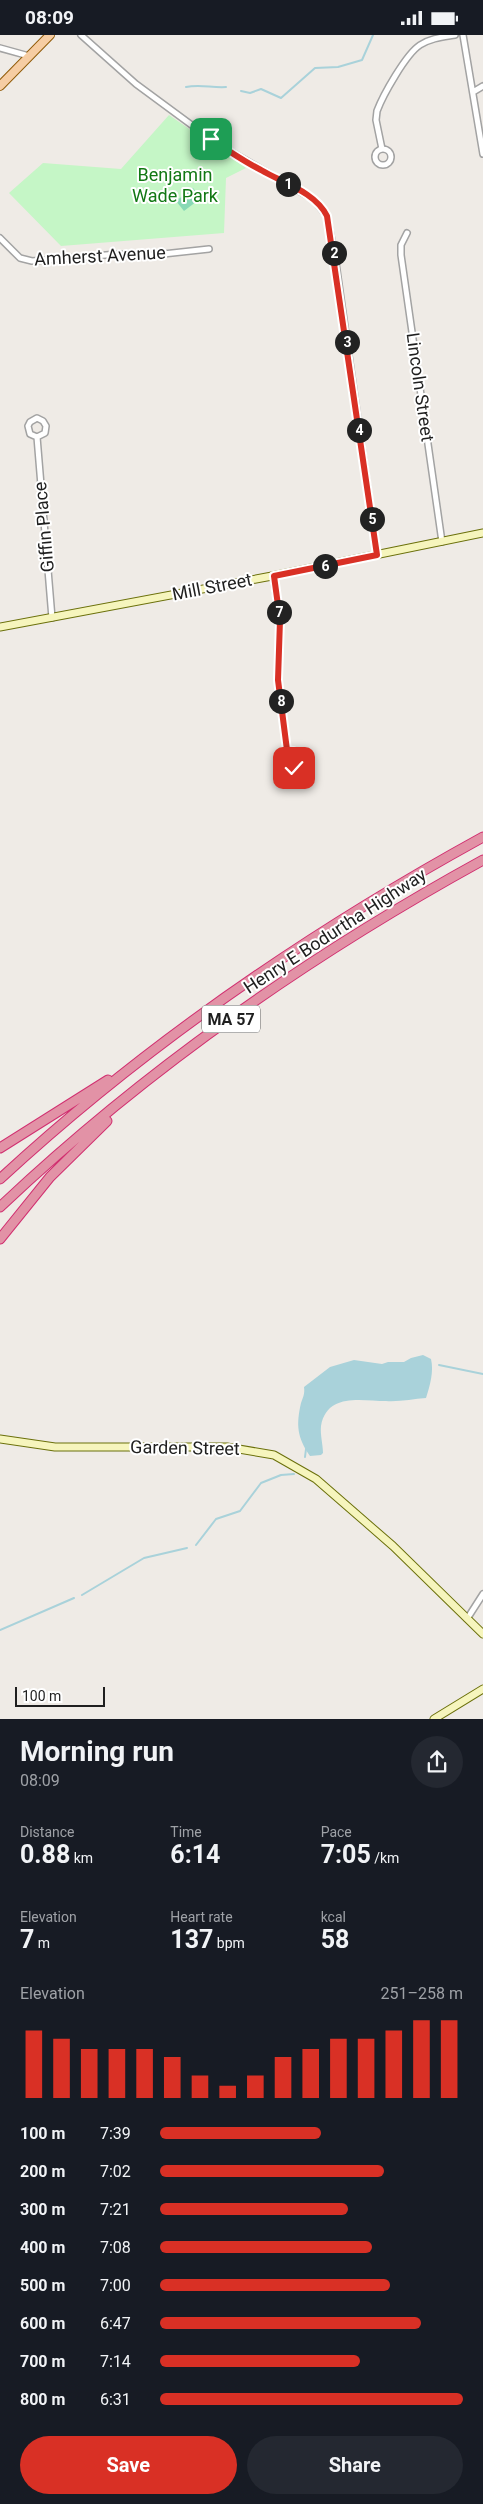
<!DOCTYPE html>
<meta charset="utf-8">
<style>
:root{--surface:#171b24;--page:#242831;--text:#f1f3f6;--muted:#9ea1a6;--accent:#d93025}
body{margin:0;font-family:Roboto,sans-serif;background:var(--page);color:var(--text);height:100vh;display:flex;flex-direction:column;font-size:19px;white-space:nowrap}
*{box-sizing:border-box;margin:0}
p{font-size:16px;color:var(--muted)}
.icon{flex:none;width:28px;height:28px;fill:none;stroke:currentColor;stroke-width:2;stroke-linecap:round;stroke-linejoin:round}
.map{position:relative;height:1684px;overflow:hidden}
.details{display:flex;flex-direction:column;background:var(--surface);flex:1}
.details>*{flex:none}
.scale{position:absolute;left:15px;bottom:12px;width:90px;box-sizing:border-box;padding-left:5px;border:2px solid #1f1f1f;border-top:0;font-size:14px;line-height:18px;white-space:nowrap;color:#1f1f1f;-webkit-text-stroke:4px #fff;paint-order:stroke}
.pin{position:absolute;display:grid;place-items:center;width:42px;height:42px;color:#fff;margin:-21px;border-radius:10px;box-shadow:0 2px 8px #0006}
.km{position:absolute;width:25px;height:25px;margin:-12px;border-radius:50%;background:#222;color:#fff;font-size:14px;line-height:25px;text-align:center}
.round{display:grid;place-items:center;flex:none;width:52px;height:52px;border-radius:26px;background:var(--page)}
.summary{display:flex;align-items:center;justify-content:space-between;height:85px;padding:0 20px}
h1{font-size:28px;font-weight:700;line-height:38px}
.stats{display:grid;grid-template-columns:repeat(3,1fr);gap:8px;height:85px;padding:5px 20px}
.stats div{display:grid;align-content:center}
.stats b{font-size:25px;font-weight:700}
.stats small{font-size:14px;font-weight:400}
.stats p{font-size:14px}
.chart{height:140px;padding:10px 20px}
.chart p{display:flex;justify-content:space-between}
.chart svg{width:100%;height:90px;margin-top:5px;stroke:var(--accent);stroke-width:6}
.action{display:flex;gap:10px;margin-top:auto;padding:10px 20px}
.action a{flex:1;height:58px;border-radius:30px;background:var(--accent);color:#fff;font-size:20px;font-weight:700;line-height:58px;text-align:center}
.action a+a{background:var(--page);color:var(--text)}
ul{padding:0 20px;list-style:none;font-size:16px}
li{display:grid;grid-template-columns:80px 60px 1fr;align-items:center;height:38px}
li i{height:12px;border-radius:6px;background:var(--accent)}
.status{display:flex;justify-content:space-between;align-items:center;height:35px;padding:0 25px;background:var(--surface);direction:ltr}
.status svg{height:14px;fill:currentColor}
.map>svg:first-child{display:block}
</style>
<div class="status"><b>08:09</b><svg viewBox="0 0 49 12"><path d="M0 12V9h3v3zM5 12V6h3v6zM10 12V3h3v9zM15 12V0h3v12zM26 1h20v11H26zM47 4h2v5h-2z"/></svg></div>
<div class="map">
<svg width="483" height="1684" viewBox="0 0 483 1684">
<rect width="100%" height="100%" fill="#efebe6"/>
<!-- park -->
<path fill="#c5f6c6" d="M169,80L246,133L226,143L224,198L61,211L9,158L43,128L121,134Z"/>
<!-- pitch -->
<path fill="#88d9b5" d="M193,153L201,163L184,176L176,166Z"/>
<!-- water -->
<path fill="#a9d2da" d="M423,1320L431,1324C434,1336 430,1351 426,1363C413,1364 399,1367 386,1366C362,1366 327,1357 321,1391C320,1399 323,1410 323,1418L321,1420L310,1421C297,1402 296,1390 301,1368C303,1362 305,1359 304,1352L330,1332L354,1325L382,1329L388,1327H404L411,1323Z"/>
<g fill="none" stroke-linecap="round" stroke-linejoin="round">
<!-- stream -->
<path stroke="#a9d2da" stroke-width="2" d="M186,52C200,49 212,53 226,52
M241,56L250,58L261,54L281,63L315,33L338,32L362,25L373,0
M439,1330L483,1339
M305,1422L306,1414
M196,1510L216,1484L240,1476L261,1448L281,1440L294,1439
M82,1560L144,1523L187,1513
M0,1595L74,1563"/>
<defs>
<path id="street" d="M81,0L136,49L216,108L313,164L327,181L335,221L377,520
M463,0L483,119
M0,13L29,21
M473,57L483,51
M375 122a8 8 0 1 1 16 0a8 8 0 1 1-16 0Z
M382,114L376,85L377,76C383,60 406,19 420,10C431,3 443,2 455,0
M407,198L401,210V220L442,507
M0,203L20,223L32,226L118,219L145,221L209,214
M37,402L30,399L28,391L30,387L37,383L43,386L46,391L45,398L37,402L52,583
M273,541L280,585L278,645L287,715L282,718L279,725L283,732L290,734L297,730L298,724L295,718L287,715
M467,1584L483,1559"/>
<path id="secondary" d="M0,592L272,541L483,498
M0,1404L55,1412H227L274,1420L316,1444L393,1511L483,1599
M434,1684L483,1654"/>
<path id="primary" d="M0,51L50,0"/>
<path id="highway" d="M0,1113L108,1045
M0,1144C145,1010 310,897 483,802
M0,1172C144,1036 310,920 483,825
M0,1204L50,1142L107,1086"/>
</defs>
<!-- street casing -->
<use href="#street" stroke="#a3a3a3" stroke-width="8"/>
<!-- secondary casing -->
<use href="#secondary" stroke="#6b700b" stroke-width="9"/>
<!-- primary casing -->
<use href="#primary" stroke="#915b09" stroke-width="10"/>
<!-- highway casing -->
<use href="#highway" stroke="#d12f70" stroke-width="11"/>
<!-- street -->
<use href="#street" stroke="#fff" stroke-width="5"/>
<!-- secondary -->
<use href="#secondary" stroke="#f6f5bd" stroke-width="7"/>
<!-- primary -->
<use href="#primary" stroke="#f6cda3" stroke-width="8"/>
<!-- highway -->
<use href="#highway" stroke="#e292a6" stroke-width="9"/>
</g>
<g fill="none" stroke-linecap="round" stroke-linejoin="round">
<defs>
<path id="route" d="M211,104C227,115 243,126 261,135C283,148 315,157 327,181L377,520L274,541L280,585L278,645L287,715L293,716L298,722V728L294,733"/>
</defs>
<!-- route casing -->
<use href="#route" stroke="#fff" stroke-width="10"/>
<!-- route -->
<use href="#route" stroke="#d93025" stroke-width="6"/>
</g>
<g text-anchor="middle" stroke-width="4" stroke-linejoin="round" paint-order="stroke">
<!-- shield labels -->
<rect fill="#fff" stroke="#626262" stroke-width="1" x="202" y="970.5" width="58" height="27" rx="4"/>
<g font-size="16" font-weight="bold" fill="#1f1f1f">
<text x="231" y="990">MA 57</text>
</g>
<!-- park labels -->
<g font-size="18" fill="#127814" stroke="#fff">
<text x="175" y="146">Benjamin<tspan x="175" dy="21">Wade Park</tspan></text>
</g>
<!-- street labels -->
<g font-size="18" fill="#1f1f1f" stroke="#fff">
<text transform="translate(100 221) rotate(-3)" y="6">Amherst Avenue</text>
<text transform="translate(420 352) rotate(82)" y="6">Lincoln Street</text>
<text transform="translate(44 492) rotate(-95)" y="6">Giffin Place</text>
<text transform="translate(212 552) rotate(-11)" y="6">Mill Street</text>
<text transform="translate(335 896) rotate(-33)" y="6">Henry E Bodurtha Highway</text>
<text transform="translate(185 1413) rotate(1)" y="6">Garden Street</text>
</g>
</g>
</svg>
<div class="scale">100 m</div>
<div class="pin" style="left:211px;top:104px;background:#1e9e55"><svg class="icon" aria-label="arrive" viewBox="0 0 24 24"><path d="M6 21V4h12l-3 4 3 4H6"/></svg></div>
<div class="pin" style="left:294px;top:733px;background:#d93025"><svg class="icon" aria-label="check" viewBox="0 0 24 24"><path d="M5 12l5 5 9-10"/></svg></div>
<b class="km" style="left:288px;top:149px">1</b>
<b class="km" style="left:334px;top:218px">2</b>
<b class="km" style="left:347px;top:307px">3</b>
<b class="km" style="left:359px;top:395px">4</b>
<b class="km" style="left:372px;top:484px">5</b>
<b class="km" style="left:325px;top:531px">6</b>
<b class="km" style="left:279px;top:577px">7</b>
<b class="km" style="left:281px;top:666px">8</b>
</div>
<section class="details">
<div class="summary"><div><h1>Morning run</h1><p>08:09</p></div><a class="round"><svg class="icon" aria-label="share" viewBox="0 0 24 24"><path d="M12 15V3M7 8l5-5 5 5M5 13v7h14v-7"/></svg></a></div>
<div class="stats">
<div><p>Distance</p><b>0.88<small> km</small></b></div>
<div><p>Time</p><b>6:14</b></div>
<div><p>Pace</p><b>7:05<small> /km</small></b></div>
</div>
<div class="stats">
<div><p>Elevation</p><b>7<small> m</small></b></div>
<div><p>Heart rate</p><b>137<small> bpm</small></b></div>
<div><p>kcal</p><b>58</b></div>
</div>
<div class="chart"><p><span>Elevation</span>251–258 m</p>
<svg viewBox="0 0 160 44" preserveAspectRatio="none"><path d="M5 44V11M15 44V15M25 44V20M35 44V20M45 44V20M55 44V24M65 44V33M75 44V38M85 44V33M95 44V24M105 44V20M115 44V15M125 44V15M135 44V11M145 44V6M155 44V6"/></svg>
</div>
<ul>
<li><b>100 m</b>7:39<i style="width:53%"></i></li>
<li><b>200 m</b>7:02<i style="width:74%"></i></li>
<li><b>300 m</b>7:21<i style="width:62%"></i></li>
<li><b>400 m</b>7:08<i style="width:70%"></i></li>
<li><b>500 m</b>7:00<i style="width:76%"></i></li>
<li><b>600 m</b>6:47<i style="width:86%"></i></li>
<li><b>700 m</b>7:14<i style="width:66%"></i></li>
<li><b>800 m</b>6:31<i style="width:100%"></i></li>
</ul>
<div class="action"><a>Save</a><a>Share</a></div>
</section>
